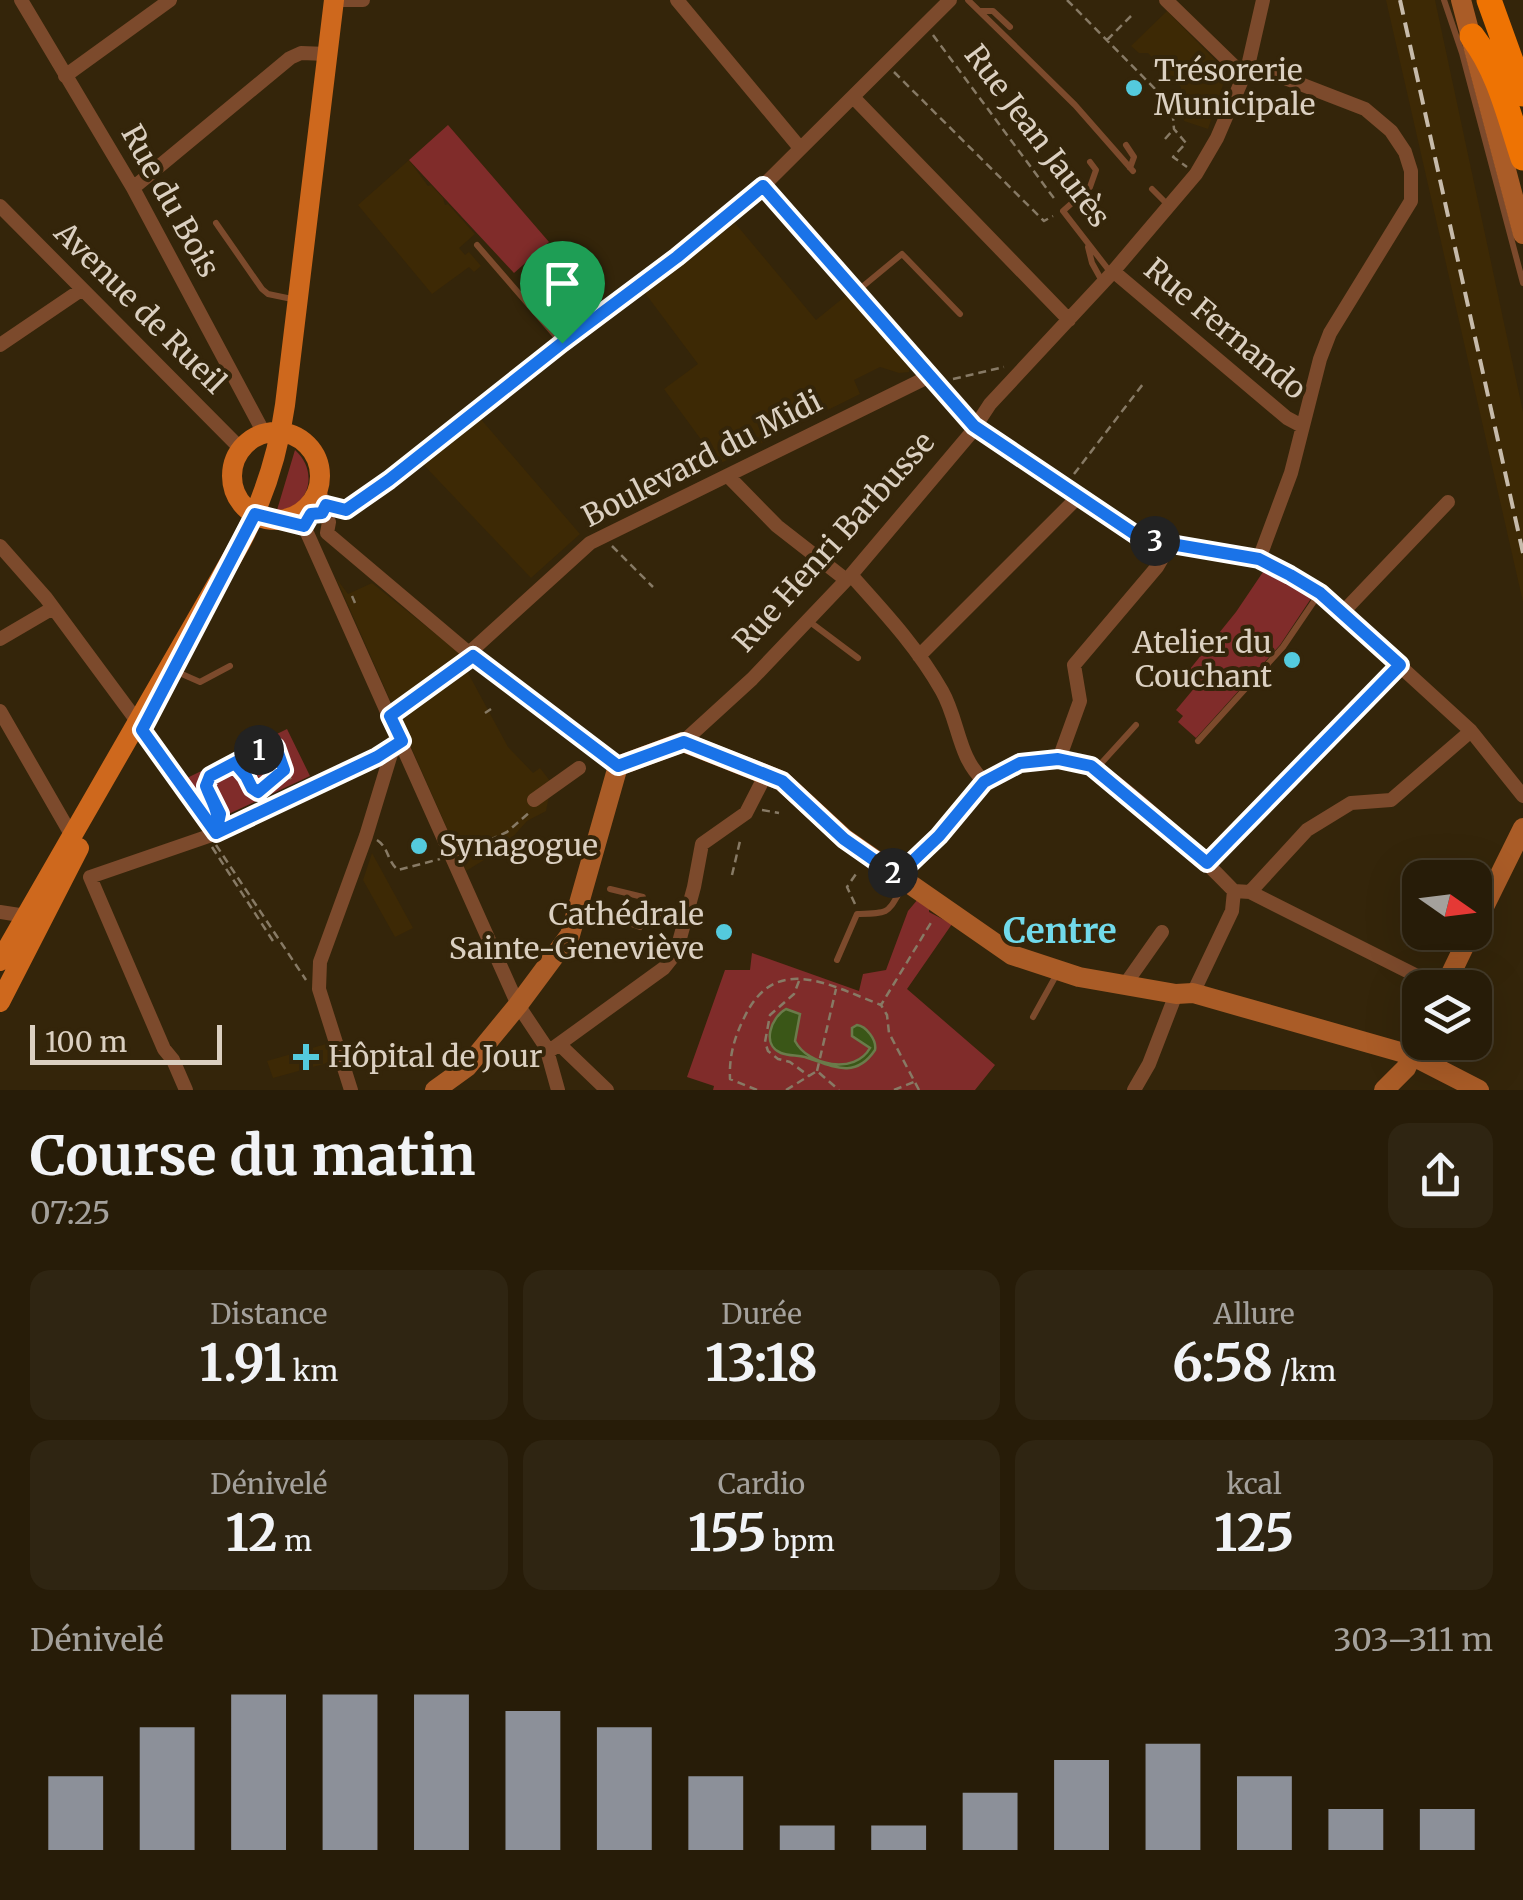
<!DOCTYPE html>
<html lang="fr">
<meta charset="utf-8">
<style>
:root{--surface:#271c08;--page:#2f2512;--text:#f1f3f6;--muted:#a4a19c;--line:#433a29;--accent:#8c9099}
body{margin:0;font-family:Merriweather,serif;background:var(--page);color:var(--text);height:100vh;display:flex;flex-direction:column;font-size:38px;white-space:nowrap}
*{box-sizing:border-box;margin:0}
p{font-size:32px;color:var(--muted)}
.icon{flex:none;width:55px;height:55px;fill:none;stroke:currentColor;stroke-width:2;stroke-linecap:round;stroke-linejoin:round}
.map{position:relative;height:1090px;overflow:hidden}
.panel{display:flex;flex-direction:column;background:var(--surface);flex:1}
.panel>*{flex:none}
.needle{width:65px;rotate:104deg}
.tools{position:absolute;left:1402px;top:860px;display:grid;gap:20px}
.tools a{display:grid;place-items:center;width:90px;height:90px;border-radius:20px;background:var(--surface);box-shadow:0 10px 40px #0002,0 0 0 2px var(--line);font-size:50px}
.scale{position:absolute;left:30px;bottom:25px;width:192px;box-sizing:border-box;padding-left:10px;border:5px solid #dbd0c1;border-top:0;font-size:28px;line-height:35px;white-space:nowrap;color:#dbd0c1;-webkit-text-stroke:8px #34250a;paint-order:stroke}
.pin{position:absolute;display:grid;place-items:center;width:85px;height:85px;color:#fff;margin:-102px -42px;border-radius:50% 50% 50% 0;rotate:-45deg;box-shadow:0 0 10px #0007}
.pin .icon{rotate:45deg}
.km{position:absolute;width:50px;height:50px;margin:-25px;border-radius:50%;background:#222;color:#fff;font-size:28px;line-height:50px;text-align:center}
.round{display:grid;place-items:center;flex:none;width:105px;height:105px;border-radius:20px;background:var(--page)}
.summary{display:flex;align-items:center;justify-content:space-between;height:170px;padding:0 30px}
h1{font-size:55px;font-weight:700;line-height:75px}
.metrics{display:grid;grid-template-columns:repeat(3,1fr);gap:15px;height:170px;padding:10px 30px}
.metrics div{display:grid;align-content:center;border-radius:20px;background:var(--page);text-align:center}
.metrics b{font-size:50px;font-weight:700}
.metrics small{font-size:28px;font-weight:400}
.metrics p{font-size:28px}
.chart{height:280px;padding:20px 30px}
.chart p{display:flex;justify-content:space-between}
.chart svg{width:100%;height:180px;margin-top:10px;stroke:var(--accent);stroke-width:6}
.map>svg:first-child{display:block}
</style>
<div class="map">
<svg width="1523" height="1090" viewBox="0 0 1523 1090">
<rect width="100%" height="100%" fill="#34250a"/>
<!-- built -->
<path fill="#3d2905" d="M1386,0H1435L1523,412V602Z
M1167,11L1223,68L1225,79L1208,129L1184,121L1185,117L1181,115L1185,105L1180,102L1181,87L1148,53H1139L1131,46Z
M409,160L428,186L431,185L443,198L445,205L448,204L475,234L459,248L465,255L469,252L481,266L474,272L469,267L432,294L358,205Z
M735,223L816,320L848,294L910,365L909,372L899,373L880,367L854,380L860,394L719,464L664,389L698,364L645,293Z
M479,417L580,534L531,578L421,462Z
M336,578L348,594L372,583L467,659V671L508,747L533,773L540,768L557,790L549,796L546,811L527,821L502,849L466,871Z
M372,853L413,928L395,937L363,880Z
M326,1044L331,1062L273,1078L267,1061Z"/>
<!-- green -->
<path fill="#802c2a" d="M448,125L549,242L514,273L409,160Z
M295,450C319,471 310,509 277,510Z
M1265,569L1312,597L1280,645L1196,738L1178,722L1183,716L1176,710L1201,680L1190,669L1236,612Z
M287,729L310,776L220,818L214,817L187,778Z
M918,899L929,906V912L952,924L907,989L995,1065L975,1090H713L714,1086L687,1077L725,970H750L752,953L859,991L863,974L886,970L908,911Z"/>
<!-- water -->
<path fill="#3a5617" stroke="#6a7b4a" stroke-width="2.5" d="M786,1009L800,1014L795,1041C808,1066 855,1075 870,1048L852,1036V1028L857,1025C866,1026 877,1040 875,1050C855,1080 832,1066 805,1057C797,1055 789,1056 781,1053C761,1045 771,1017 786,1009Z"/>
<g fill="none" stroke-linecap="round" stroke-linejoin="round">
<!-- path -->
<path stroke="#877a65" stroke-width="2.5" stroke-dasharray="8 5" stroke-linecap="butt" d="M1067,0L1172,106L1174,129L1186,143L1173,157L1187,167
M933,35L1056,201
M1107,40L1131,16
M894,72L1044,221L1053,216
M1165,139L1173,130
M953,379L1004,367
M1074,474L1143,384
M612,546L653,587
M352,596L355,603
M485,713L491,709
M235,763L254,791H262L283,771
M762,810L779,813
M219,812L206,786L210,775L269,745L277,747L284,771L291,779
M377,840C389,848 387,861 398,870L440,859
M216,845L306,980
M212,847L273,941L277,939
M466,851L507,832L531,811
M732,875L740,841L737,843
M855,904L847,887L858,871
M799,981L794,994L770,1015L765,1042L768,1051L778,1059L790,1062L809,1076
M817,1071L836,989
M757,1090L730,1079C729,1057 734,1038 744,1018C775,952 829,985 881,1005
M786,1090L817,1071L839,1090
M894,1090L914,1082
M919,1090L889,1033L887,1015L881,1005L932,921"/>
<!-- lane -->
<path stroke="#7c4a2c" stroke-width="6" d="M968,0L1075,105L1133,171
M1444,0L1462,53L1523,283
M981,11H993L1010,27
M1126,145L1134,157L1130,168
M1090,162L1096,170L1090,187L1063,211L1111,273
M1152,189L1169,206
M216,223L262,289L268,294L292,299
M477,245L561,342
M1088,247L1092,263L1102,281
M856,292L902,254L960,314
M810,622L858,658
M175,671L200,682L230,666
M390,716L472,657
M1198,741L1283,647L1319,594
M1096,769L1136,725
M610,889L643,897L647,914
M606,915L640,927L647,914L661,917L665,910L685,915
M837,960L857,914C893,913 886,914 905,883
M1033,1017L1058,972"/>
<!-- street -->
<path stroke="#7c4a2c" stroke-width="14" d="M21,0L133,188L264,433
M335,0H363
M677,0L800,148
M1166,0L1235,67L1264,70L1365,109L1391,131L1405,152L1411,171V201L1330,333L1320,359L1291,473L1259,559
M65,76L170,0
M853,97L1069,320
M763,186L974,426L1142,539L1259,559L1320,593L1471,731L1523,796
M133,188L290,58L301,53L327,54
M0,206L241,449
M1113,271L1287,418L1302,426
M0,345L81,290
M728,476L777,526L845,579
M318,491L326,505L322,513L329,522L327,533L469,653L618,766
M326,505L345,509L378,488L763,186L950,0
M276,520L304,526
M304,526L518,1005L546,1047L558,1090
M0,546L46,598L137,721
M851,575C885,613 917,647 942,691C959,721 958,758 984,781
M1343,612L1448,502
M0,639L53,608
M469,653L590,543L930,376
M919,656L1078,497
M0,711L72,836
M142,730L216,833
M683,742L752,679L851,575L971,433L990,404L1111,274L1196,174L1217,138L1248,66L1263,0
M1059,759L1080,701L1074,665L1157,567L1171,543
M534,800L579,768
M1207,863L1401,665
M897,876C911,862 928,849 941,833C955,817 969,793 986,781C1012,762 1051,753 1082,762C1113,771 1208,864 1234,891L1250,892L1441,988
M90,877L209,836L377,757L397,744
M90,877L164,1049L173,1060L186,1090
M1250,892L1307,830L1351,803L1391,800L1471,731
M0,912L26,916
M1124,986L1162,932
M1193,993L1232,911L1234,891
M559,1044L607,1090
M548,1052L664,968L676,953L694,887L702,844L746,813L766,774
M351,1090L319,989L320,962L366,836L391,754L402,741
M1134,1090L1149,1064L1176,994"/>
<!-- secondary -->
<path stroke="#aa5c27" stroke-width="20" d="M1461,0L1523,234
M1475,925L1523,828
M1444,988L1471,932
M435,1090L467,1067L518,1005L570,935L618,766L683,742L782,781L845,839L1012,955L1079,977L1176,994L1193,993L1411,1055L1479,1090
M1384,1090L1406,1068L1420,1036"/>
<!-- primary -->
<path stroke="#ce681d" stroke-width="20" d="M232 476a44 44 0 1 1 88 0a44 44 0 1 1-88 0Z
M0,961L240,544C264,499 278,455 285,405L334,0
M0,1002L79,848"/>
<!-- highway -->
<path stroke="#ee7303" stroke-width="25" d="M1489,0L1523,94
M1472,36C1499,71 1509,116 1523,158"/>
<!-- rail -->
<path stroke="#c7bbab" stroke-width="4" stroke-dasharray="15 8" stroke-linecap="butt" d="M1400,0L1523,553"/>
</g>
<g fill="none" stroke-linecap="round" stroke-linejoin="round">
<defs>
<path id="route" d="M562,343L389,480L346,510L326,505L322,513L311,514L304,526L255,514L142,730L216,833L220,814L206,786L210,776L235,763L246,776L252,788L258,792L284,770L276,747L270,744L210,776L206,786C214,807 220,810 216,833L377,757L402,741L390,716L473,656L618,766L684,742L782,781L844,839L897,876L939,836L984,782L1020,763L1058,759L1091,766L1207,863L1400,665L1320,593L1290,575L1259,559L1142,539L974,426L763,186L677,257L562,343"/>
</defs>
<!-- route casing -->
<use href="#route" stroke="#fff" stroke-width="20"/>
<!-- route -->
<use href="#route" stroke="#1a73e8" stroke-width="12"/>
</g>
<!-- markers -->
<g fill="#54cadd" stroke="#34250a" stroke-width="4">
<circle cx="1134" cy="88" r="10"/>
<circle cx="1292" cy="660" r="10"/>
<circle cx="419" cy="846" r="10"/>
<circle cx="724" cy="932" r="10"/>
<path d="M301 1042h10v10h10v10h-10v10h-10v-10h-10v-10h10z"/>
</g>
<g text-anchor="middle" stroke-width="8" stroke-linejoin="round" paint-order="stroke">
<!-- poi labels -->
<g font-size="30" fill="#dbd0c1" stroke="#34250a" text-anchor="start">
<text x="1154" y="81">Trésorerie<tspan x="1154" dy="34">Municipale</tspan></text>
<text x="1272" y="653" text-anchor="end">Atelier du<tspan x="1272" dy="34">Couchant</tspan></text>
<text x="439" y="856">Synagogue</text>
<text x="704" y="925" text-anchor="end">Cathédrale<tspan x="704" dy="34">Sainte-Geneviève</tspan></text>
<text x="328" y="1067">Hôpital de Jour</text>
</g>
<!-- street labels -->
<g font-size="30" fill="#dbd0c1" stroke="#34250a">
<text transform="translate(1037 136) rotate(53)" y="10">Rue Jean Jaurès</text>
<text transform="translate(170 201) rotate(61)" y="10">Rue du Bois</text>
<text transform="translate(140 308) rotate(45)" y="10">Avenue de Rueil</text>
<text transform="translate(1225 329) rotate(40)" y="10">Rue Fernando</text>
<text transform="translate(702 459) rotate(-27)" y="10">Boulevard du Midi</text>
<text transform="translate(834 542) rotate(-48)" y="10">Rue Henri Barbusse</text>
</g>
<!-- quarter labels -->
<g font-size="35" font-weight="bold" fill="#71daeb" stroke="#34250a">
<text x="1060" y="943">Centre</text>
</g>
</g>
</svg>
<div class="tools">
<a><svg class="needle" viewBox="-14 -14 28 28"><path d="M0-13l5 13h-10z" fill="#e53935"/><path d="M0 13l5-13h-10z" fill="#a4a19c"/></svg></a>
<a><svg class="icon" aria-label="layers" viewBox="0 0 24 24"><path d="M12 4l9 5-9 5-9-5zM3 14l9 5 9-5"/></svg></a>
</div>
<div class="scale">100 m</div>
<div class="pin" style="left:562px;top:343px;background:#1e9e55"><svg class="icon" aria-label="arrive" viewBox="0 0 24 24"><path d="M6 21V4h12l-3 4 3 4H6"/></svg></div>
<b class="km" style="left:259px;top:750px">1</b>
<b class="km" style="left:893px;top:873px">2</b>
<b class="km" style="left:1155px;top:541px">3</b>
</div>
<section class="panel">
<div class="summary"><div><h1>Course du matin</h1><p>07:25</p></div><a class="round"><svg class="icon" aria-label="share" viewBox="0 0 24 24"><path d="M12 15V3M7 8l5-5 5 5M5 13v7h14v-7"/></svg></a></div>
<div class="metrics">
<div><p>Distance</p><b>1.91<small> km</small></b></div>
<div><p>Durée</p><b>13:18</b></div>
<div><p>Allure</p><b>6:58<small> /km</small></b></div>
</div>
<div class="metrics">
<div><p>Dénivelé</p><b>12<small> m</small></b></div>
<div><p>Cardio</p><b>155<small> bpm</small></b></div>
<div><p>kcal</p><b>125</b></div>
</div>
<div class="chart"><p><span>Dénivelé</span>303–311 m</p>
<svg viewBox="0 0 160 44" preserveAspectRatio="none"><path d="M5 44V26M15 44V14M25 44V6M35 44V6M45 44V6M55 44V10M65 44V14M75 44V26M85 44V38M95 44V38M105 44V30M115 44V22M125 44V18M135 44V26M145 44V34M155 44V34"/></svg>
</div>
</section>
